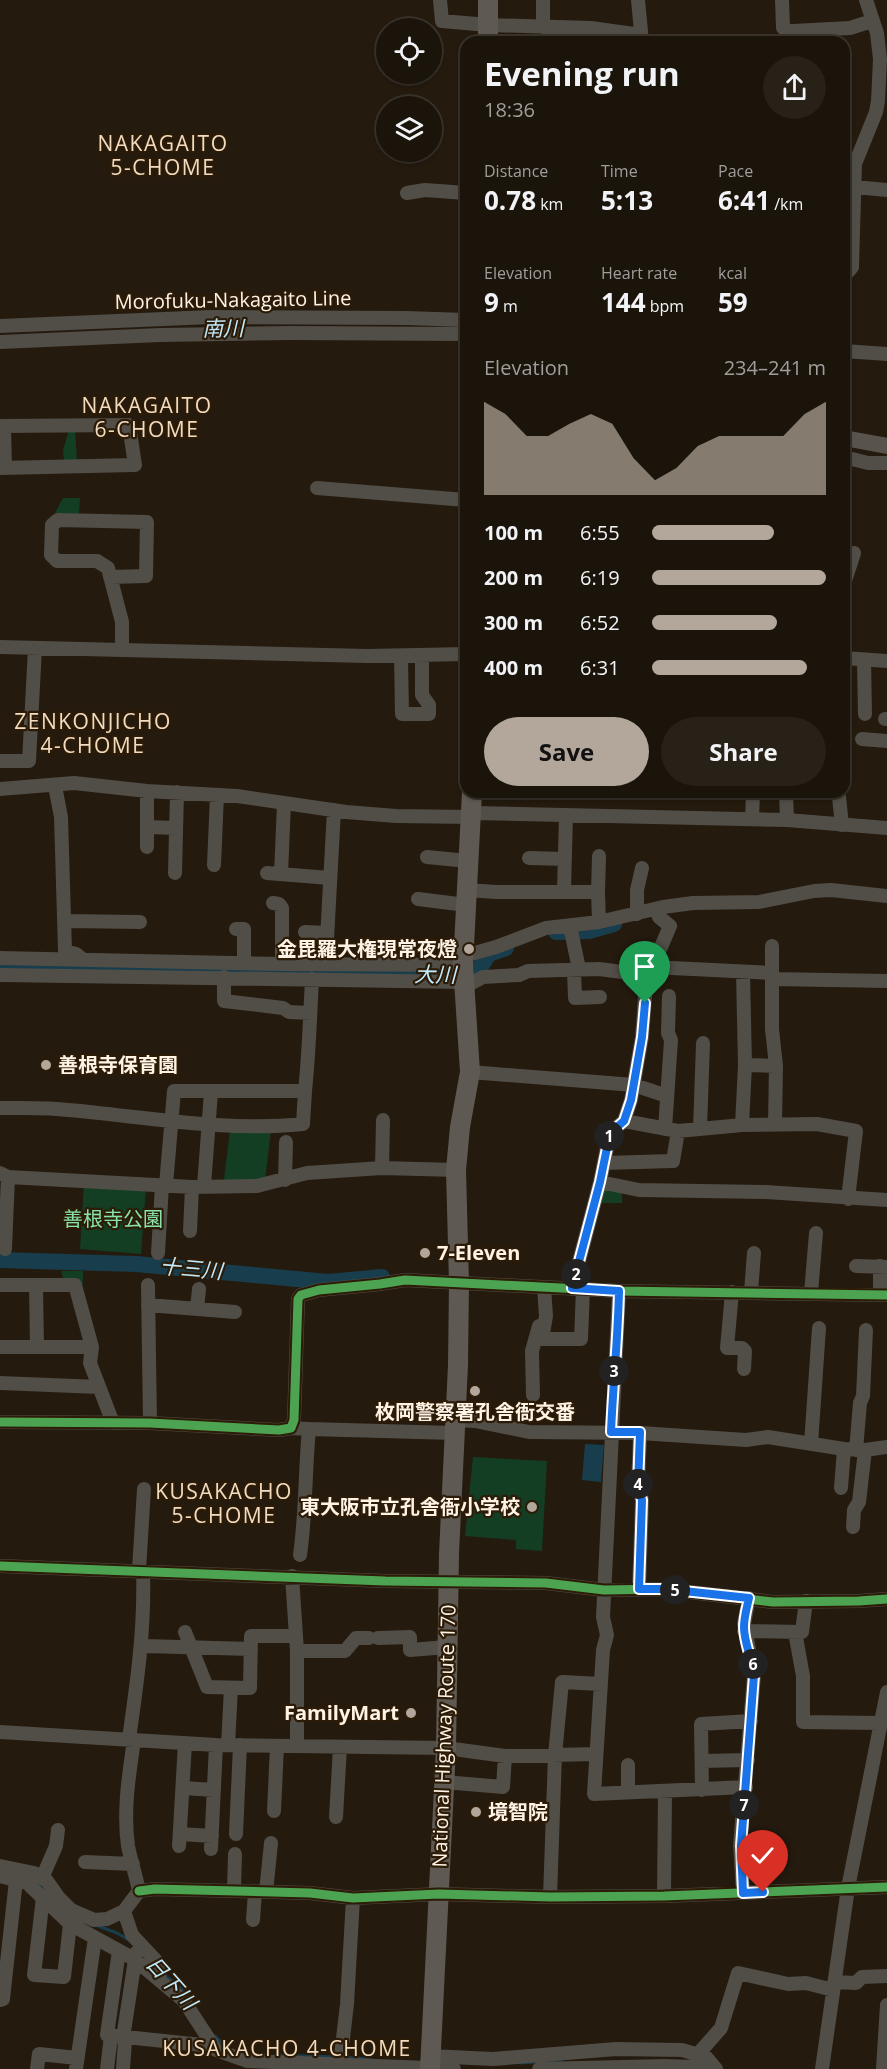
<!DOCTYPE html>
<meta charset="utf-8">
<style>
:root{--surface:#1b140a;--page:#282118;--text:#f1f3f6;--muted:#a09e9c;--line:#39332b;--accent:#b2a79a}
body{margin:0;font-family:"Open Sans","Noto Sans JP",sans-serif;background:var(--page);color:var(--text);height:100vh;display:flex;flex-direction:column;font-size:22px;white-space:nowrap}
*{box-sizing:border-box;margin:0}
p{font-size:20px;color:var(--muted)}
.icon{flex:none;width:33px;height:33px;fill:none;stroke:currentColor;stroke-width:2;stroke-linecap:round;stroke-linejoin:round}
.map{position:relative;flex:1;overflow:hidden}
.sheet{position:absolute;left:460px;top:36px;width:390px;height:762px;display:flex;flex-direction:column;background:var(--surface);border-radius:18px;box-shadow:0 2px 4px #0004,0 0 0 2px var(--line)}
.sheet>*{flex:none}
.buttons{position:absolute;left:376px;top:18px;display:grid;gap:12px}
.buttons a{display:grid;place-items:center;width:66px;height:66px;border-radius:50%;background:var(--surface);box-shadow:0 2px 4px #0004,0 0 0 2px var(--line);font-size:30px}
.pin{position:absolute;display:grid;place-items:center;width:51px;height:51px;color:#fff;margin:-62px -26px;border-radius:50% 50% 50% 0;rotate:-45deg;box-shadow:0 0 6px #0007}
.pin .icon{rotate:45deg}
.km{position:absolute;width:30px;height:30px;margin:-15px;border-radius:50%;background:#222;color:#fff;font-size:16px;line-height:30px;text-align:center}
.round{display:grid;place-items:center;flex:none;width:63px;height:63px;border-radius:32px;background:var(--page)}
.headline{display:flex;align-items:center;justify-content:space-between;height:102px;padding:0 24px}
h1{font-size:33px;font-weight:700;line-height:45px}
.figures{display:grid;grid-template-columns:repeat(3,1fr);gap:9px;height:102px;padding:6px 24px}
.figures div{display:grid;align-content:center}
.figures b{font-size:26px;font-weight:700}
.figures small{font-size:16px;font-weight:400}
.figures p{font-size:16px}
.chart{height:168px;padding:12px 24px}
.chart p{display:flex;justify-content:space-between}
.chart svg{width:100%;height:108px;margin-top:6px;fill:var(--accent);opacity:.7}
.action{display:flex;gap:12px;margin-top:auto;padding:12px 24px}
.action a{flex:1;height:69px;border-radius:36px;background:var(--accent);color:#111;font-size:24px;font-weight:700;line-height:69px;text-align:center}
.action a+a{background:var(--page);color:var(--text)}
ul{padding:0 24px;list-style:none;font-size:20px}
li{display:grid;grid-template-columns:96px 72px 1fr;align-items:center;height:45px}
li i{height:15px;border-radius:8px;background:var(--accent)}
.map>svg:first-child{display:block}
</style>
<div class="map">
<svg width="887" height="2069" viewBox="0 0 887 2069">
<rect width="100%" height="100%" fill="#241a0e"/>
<!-- green -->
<path fill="#133e24" d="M69,430H75L77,461H64L63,450Z
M63,498H80L79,514L55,513Z
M230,1129L271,1130L265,1180H224Z
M84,1183L146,1188L141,1254L80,1249Z
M603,1187L622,1191V1203H598Z
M61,1271H83V1285L78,1282L64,1281Z
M473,1457L547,1461L542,1551L516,1549V1540L465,1536Z"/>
<!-- water -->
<path fill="#183e4e" d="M585,1444L604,1445L601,1482L582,1480Z"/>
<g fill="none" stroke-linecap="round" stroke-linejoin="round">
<!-- stream -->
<path stroke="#183e4e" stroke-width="3" d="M36,1882L46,1892
M98,1926L117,1933L129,1940
M164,1975L177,1984L188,1996
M215,2036L225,2046
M239,2051L268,2055
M275,2055L337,2057
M344,2057L370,2059
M521,2063L562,2060"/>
<!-- river -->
<path stroke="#183e4e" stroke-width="16" d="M556,932L589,931L614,924
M0,967L259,970L474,976L489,954L506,948
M0,1260L136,1264L328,1282L382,1277"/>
<!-- minor -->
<path stroke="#514d47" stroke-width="14" d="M440,0L442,21L488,25L591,28L641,35
M543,0V27
M638,0L642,42
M782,0L783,28L787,31H793V42
M793,31L850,28L872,21
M844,186L887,190
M407,193L425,190L466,193
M844,276L852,267L855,164L876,112L878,101L880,59L877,33L866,0
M0,326L211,317L406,318L466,320
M0,342L160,335L290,333L466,334
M844,351L887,354
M0,426L129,425L135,465L0,468
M4,426L5,468
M844,457L868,463H887
M317,488L466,500
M110,577L146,576L147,522L58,520L52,525L51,555L57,561H97L108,568L122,622V650
M844,584L854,553
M0,647L367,656L466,654
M401,656L402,714H429V705L422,695V656
M844,658L887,661
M864,660L865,714
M885,719H887
M862,739L887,741
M0,761H29L35,648
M55,786L61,817L65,951L76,954L81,958
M0,789L74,783L147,791L237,796L346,812L396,816L471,817
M786,792L787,820
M836,792L839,797L842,825
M471,813L787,820L887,828
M752,819L753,792
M147,827L176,828
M147,847V791
M427,857L468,861
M529,858L565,859
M214,865L217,795
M175,873L177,792
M267,873L330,878
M281,874L284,803
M467,890L496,892H598L599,922
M564,891L566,815
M598,892L599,856
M418,899L466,905
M273,903L279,904L282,908V964
M637,914V890L642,868
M64,921L140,922
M570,926L579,969
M236,929H244V963
M305,932L327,933
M327,939L334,810
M772,946V1029L776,1066L775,1124
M464,956L496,947L546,928L599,922L663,907L693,903L759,902L814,891L831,890L887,896
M0,958L282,964L463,965
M651,967L772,973
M574,971L575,998L600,997
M0,975L464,982
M224,977V1001L283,1008L289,1012L310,1013
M772,979L887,981
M464,987L483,977L519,975L528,971L599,969L646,975
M745,1065L776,1066
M470,1072L634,1085L667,1096
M305,1091C309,1054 310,1017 312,979
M0,1108C23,1108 46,1107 69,1110C147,1117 225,1132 303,1124L305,1091H174L166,1185
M624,1121L678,1131L742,1125L817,1124L856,1131L848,1199
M742,1125L745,1065L743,972
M665,1129L671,1040L668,1033L669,996
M700,1129L703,1043
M604,1163L673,1161L678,1131
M382,1168L383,1120
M0,1173L8,1177L192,1187L257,1186L307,1173L382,1168L456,1170
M285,1180L286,1142
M600,1182L639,1190L766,1192L887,1200
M204,1186L211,1092
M190,1231L192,1187
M5,1249L8,1177
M158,1253L162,1185
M856,1266L887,1267
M0,1285H75L92,1347L90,1363L113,1423
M36,1285L37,1347
M148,1285L150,1423
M544,1287L546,1316L542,1339H581L583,1289
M572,1288L600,1182L610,1133L624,1121L631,1100L642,1037L647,971L658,954L670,926L659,917L656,909
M619,1291L603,1617L607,1635L603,1650L594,1794L746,1787
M732,1292L727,1348H742L745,1351L744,1369
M751,1292L754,1253
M811,1293L816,1233
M880,1295V1266
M148,1305L235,1312
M197,1309L199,1289
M0,1347H92
M0,1383L99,1387
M533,1395L532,1351L539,1326
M455,1420L475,1421L529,1432L640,1433L746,1440L768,1437L844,1449L865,1450L887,1447
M0,1422L150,1423L279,1430L291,1428L294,1420L298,1299L301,1295L319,1290L380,1284L405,1280L619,1291L887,1295
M291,1428L309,1429C305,1471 306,1513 300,1555
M309,1429L454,1433
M811,1444L819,1328
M856,1450L860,1403L863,1396L866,1330
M841,1488L844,1449
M853,1527L854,1510L859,1502L865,1450
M0,1566L385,1581L546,1583L604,1590L665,1589L773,1602L859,1601L887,1599
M139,1570L144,1489
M292,1576L297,1651V1746
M639,1589L642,1500L638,1486L640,1433
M744,1631L802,1632L806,1601
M185,1632L207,1687L250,1688L251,1636H296
M795,1632L803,1676V1722L881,1723
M378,1638L410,1637V1650L447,1647
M145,1646L251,1649
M297,1651H345L356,1638H369
M0,1732L216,1745L446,1748L505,1756L596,1754
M129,1739C137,1683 145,1627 143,1571
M134,1740C129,1775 123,1810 128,1846C131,1861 136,1876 139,1891L124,1911L132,1935L162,1967L158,1978
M228,1745L231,1688
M702,1761L748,1760
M444,1782L503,1787L505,1756
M183,1788L214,1790
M702,1790L701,1724L751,1721
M628,1792V1765
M274,1811L277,1746
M336,1817L340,1747
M180,1834L212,1836
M236,1834L240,1745
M179,1846L185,1743
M211,1849L216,1745
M85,1862L133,1864
M0,1866L34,1873L47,1881L59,1898L71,1910L94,1920L107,1919L124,1911
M0,1876L27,1883L70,1924L134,1959L184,2001L216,2050L247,2061L454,2069
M42,1878L56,1846L58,1830
M139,1891L155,1889L310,1893L353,1898L439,1894L550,1897L664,1896L887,1887
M234,1891L235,1854
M266,1892L271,1843
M743,1893L740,1846L754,1675L744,1624L749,1598
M664,1896L665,1792
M43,1897L34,1975L64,1977L70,1924
M550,1897L555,1755L562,1682L601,1684
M253,1920L255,1892
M119,1951L107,2035L211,2046
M835,1982L856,1983L862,1977L887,1976
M0,2000L3,1999L16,1880
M430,2056L493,2059L616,2049L682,2050L706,2057L716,2069
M340,2064L347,2004L353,1898
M696,2067L698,2054L721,2028L738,1973L788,1984L806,1983L833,1990
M37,2069L39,2054L77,2058
M76,2069L95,1938
M107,2069L111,2036
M123,2069L125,2041L123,2038L136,1953
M539,2069L665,2066L696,2067L702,2069
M822,2069L848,1888L887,1692
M883,2069L887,2005"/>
<!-- major -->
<path stroke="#58534d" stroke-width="16" d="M844,438L887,446"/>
<!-- highway -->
<path stroke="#5e5952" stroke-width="20" d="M488,42V0
M430,2069L446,1748L449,1554L458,1365L459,1283L456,1170L460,1127L470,1072L463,965L472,792"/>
<defs>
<path id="cycleway" d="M0,1422L150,1423L279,1430L291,1428L294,1420L298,1299L301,1295L319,1290L380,1284L405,1280L619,1291L887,1295
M0,1566L385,1581L546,1583L604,1590L665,1589L773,1602L859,1601L887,1599
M139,1891L155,1889L310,1893L353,1898L439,1894L550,1897L664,1896L887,1887"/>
</defs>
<!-- cycleway casing -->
<use href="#cycleway" stroke="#2c1b06" stroke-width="13"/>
<!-- cycleway -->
<use href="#cycleway" stroke="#4ca352" stroke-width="9"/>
</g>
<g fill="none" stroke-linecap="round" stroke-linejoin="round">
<defs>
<path id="route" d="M645,1003L642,1037L631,1100L624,1121L610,1133L600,1182L572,1288L619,1291C618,1338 613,1385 611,1432H640L638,1486L642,1500L639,1589H665L749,1598C747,1607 744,1617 744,1627C744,1643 752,1658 754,1675L741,1846L743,1893L763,1892"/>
</defs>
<!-- route casing -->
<use href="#route" stroke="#fff" stroke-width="12"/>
<!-- route -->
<use href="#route" stroke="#1a73e8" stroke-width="8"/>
</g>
<!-- markers -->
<g fill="#b2a79a" stroke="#2c1b06" stroke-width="2">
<circle cx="469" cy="949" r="6"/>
<circle cx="46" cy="1065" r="6"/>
<circle cx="425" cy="1253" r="6"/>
<circle cx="475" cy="1391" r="6"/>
<circle cx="532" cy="1507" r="6"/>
<circle cx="411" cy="1713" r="6"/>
<circle cx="476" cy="1812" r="6"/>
</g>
<g text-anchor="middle" stroke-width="4.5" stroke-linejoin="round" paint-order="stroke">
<!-- street labels -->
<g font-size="20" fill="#fff3e6" stroke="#2c1b06">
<text transform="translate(233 300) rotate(-1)" y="7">Morofuku-Nakagaito Line</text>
<text transform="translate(444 1736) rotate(-88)" y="7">National Highway Route 170</text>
</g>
<!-- poi labels -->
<g font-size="20" font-weight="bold" fill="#fff3e6" stroke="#2c1b06" text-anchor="end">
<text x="457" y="956">金毘羅大権現常夜燈</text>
<text x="58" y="1072" text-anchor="start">善根寺保育園</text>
<text x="437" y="1260" text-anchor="start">7-Eleven</text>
<text x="475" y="1419" text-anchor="middle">枚岡警察署孔舎衙交番</text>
<text x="520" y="1514">東大阪市立孔舎衙小学校</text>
<text x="399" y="1720">FamilyMart</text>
<text x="488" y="1819" text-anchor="start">境智院</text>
</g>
<!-- park labels -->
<g font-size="20" fill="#87e4a9" stroke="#2c1b06">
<text x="113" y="1226">善根寺公園</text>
</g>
<!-- neighbourhood labels -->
<g font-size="21" letter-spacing="1.5" fill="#f1dbc1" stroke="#2c1b06">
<text x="163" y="151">NAKAGAITO<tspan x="163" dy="24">5-CHOME</tspan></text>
<text x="147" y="413">NAKAGAITO<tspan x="147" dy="24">6-CHOME</tspan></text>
<text x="93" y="729">ZENKONJICHO<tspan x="93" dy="24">4-CHOME</tspan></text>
<text x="224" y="1499">KUSAKACHO<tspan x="224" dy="24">5-CHOME</tspan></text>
<text x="287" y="2056">KUSAKACHO 4-CHOME</text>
</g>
<!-- water labels -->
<g font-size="21" font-style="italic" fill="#c1e9fc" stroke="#2c1b06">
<text transform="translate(223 329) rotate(-1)" y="7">南川</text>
<text transform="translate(435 975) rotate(1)" y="7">大川</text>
<text transform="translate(191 1269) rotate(5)" y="7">十三川</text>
<text transform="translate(171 1983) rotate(48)" y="7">日下川</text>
</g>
</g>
</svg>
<div class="buttons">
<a><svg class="icon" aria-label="locate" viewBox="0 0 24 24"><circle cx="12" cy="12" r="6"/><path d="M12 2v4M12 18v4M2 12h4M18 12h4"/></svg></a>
<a><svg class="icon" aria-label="layers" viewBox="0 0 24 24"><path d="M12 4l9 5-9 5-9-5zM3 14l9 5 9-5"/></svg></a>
</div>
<div class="pin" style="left:645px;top:1003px;background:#1e9e55"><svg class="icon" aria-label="arrive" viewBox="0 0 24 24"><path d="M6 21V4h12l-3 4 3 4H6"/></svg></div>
<div class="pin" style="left:763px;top:1892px;background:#d93025"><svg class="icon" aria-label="check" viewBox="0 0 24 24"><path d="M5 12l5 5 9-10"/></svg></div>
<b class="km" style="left:609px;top:1136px">1</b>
<b class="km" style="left:576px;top:1274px">2</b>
<b class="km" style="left:614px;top:1371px">3</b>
<b class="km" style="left:638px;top:1484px">4</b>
<b class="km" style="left:675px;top:1590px">5</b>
<b class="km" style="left:753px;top:1664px">6</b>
<b class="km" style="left:744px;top:1805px">7</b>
<section class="sheet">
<div class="headline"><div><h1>Evening run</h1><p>18:36</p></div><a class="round"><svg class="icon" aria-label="share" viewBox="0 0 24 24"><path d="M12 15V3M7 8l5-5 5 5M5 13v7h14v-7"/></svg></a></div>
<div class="figures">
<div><p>Distance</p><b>0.78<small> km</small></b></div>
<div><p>Time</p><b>5:13</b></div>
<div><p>Pace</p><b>6:41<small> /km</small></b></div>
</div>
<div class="figures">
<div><p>Elevation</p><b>9<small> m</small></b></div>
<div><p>Heart rate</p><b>144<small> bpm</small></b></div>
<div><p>kcal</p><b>59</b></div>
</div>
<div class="chart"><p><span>Elevation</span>234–241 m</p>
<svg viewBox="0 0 160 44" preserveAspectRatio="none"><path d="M0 44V6L10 11L20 20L30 20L40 15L50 11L60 15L70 29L80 38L90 33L100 24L110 20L120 20L130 20L140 20L150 11L160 6V44z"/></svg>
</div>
<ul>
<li><b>100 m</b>6:55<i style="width:70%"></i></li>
<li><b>200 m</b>6:19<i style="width:100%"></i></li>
<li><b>300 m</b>6:52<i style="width:72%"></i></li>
<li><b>400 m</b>6:31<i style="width:89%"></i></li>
</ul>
<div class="action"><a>Save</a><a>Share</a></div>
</section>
</div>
